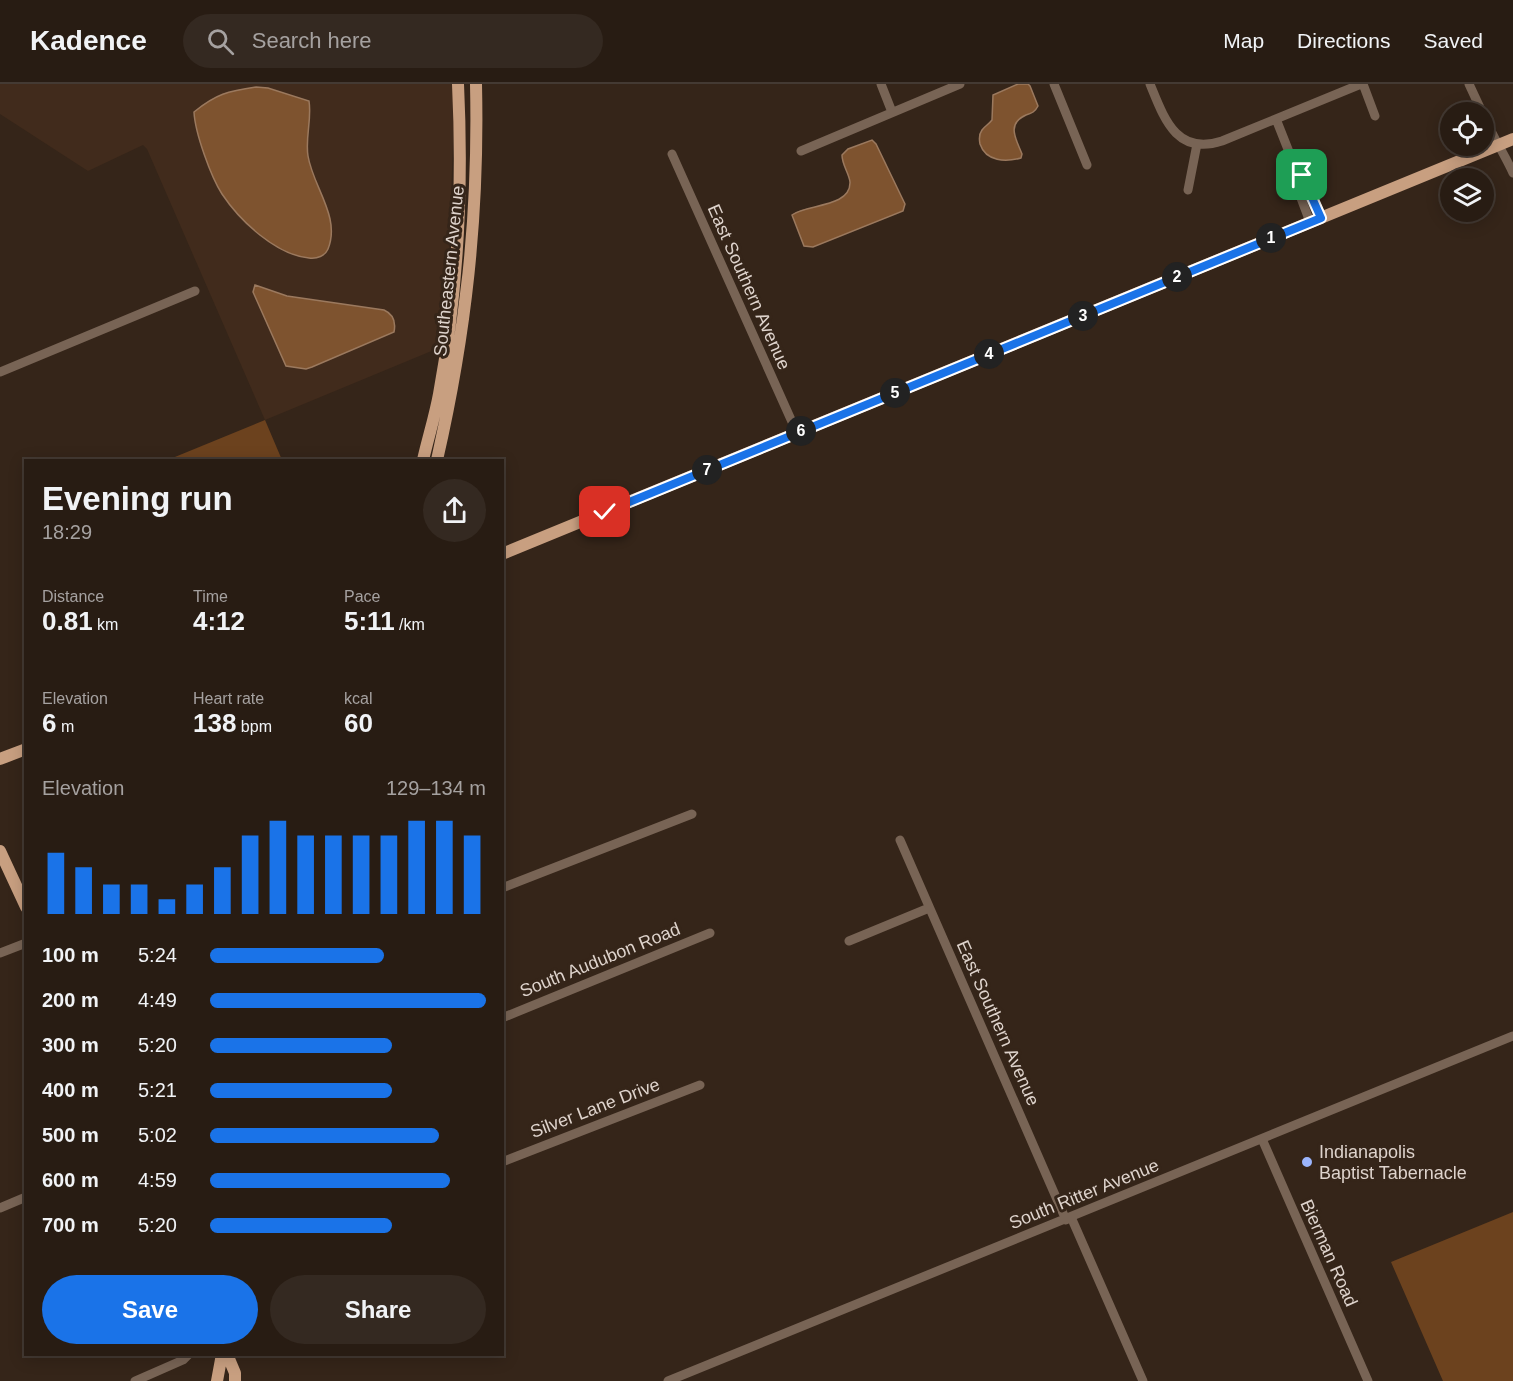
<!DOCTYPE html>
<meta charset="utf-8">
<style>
:root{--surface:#281c13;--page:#342921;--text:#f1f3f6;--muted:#a5a1a0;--line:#443a33;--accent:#1a73e8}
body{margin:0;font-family:Arial,sans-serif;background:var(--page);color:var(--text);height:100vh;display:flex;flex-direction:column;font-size:22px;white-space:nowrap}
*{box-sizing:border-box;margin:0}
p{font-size:20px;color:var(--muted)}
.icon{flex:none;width:33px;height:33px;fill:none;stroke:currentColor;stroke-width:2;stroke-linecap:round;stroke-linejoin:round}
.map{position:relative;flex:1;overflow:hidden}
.drawer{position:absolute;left:24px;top:375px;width:480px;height:897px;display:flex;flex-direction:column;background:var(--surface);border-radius:0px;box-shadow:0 3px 15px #0003,0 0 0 2px var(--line)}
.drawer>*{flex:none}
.tools{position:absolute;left:1440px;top:18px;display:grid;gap:12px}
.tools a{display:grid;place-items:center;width:54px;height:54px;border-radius:50%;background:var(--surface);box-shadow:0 3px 15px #0003,0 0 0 2px var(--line);font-size:30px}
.pin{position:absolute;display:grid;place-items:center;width:51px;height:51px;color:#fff;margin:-26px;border-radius:12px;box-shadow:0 3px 9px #0006}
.km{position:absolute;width:30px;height:30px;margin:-15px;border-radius:50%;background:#222;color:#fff;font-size:16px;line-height:30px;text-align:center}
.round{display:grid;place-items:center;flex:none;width:63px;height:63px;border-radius:32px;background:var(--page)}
.summary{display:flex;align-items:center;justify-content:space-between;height:102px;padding:0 18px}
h1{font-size:33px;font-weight:800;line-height:45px}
.stats{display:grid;grid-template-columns:repeat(3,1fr);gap:9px;height:102px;padding:6px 18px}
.stats div{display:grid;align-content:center}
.stats b{font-size:26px;font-weight:800}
.stats small{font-size:16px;font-weight:400}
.stats p{font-size:16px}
.chart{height:168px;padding:12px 18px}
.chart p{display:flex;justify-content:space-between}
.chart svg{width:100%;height:108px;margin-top:6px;stroke:var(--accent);stroke-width:6}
.primary-button{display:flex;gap:12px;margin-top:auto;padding:12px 18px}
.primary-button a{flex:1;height:69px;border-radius:36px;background:var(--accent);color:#fff;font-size:24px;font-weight:800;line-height:69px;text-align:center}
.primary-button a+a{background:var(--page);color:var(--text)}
ul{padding:0 18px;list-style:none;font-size:20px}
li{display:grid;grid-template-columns:96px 72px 1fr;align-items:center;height:45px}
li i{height:15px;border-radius:8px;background:var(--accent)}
header{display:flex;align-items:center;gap:36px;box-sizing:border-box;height:84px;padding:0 30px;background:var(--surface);border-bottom:2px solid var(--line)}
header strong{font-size:28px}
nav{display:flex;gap:33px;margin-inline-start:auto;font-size:21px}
.search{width:420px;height:54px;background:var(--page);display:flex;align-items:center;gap:15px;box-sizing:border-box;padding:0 21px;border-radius:33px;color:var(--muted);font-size:22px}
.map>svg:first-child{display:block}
</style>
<header>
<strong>Kadence</strong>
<div class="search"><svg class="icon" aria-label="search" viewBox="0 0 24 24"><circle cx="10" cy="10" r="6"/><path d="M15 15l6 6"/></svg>Search here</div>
<nav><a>Map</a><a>Directions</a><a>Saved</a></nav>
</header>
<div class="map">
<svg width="1513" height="1297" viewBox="0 0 1513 1297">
<rect width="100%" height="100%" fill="#352519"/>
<!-- built -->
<path fill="#412b1c" d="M0,0H455L446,261L265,336L147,65L143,61L88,87L0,30Z"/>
<!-- forest -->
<path fill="#6c421e" d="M265,336L282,376H171L170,375Z
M1513,1128V1297H1443L1391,1178Z"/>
<!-- water -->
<path fill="#7e532f" stroke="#9b795e" stroke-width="1.5" d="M1018,0H1028L1030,2L1038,22C1035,28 1032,29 1026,31C1006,40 1016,55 1022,70L1021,74C1006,78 986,78 980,60C979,55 979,50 982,46C985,42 989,40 992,36L993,11Z
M256,3L268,4L309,17C312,35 305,54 308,72C313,103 341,133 328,165C325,172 317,175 309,174C276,171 240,137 222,110C211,93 195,49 194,28C216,10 228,7 256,3Z
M872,56L876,60L905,120L903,127L813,163L804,162L792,131C805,120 851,124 850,98C849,89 842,81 842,71L848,65Z
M255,201L287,212L384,226C393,230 396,238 394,248L312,283L306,285L286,282L253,208Z"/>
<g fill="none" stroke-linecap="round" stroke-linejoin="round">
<!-- minor -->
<path stroke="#786455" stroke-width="9" d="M881,0L892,28
M1054,0L1087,81
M1150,0C1164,34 1176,72 1222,57L1361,0
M1363,0L1375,32
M1469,0L1482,28
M1484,32C1492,52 1504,69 1513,89
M1276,35L1295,83L1308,100L1322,134
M801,67L960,0
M672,70L797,349
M1295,83L1293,93L1310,138
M1188,106L1197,60
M0,288L195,207
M900,756L1066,1136
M502,804L692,730
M849,857L929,824
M0,869L26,859
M502,934L710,849
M1262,1055L1368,1297
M502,1078L700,1001
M0,1124L26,1113
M1071,1133L1143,1297
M135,1297L183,1276L189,1270
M668,1297L1513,952"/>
<!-- major -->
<path stroke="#c89f80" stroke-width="12" d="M423,376C428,354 435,332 439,310C458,208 463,103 458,0
M437,376C466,249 479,131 476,0
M502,470L1513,55
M0,675L26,665
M0,767L26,823
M227,1270L235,1289V1297
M217,1297L222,1270"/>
</g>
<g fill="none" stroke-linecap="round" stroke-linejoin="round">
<defs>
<path id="route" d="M605,428L1321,134L1302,91"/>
</defs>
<!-- route casing -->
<use href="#route" stroke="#fff" stroke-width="12"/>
<!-- route -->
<use href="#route" stroke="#1a73e8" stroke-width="8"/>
</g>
<!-- markers -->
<circle fill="#9bb5fd" stroke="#352519" stroke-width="2" cx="1307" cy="1078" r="6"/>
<g text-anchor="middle" stroke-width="6" stroke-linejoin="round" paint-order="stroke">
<!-- street labels -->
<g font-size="18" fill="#ded3cc" stroke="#352519">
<text transform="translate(449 187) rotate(-84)" y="6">Southeastern Avenue</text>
<text transform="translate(749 203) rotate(66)" y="6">East Southern Avenue</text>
<text transform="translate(600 876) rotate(-22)" y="6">South Audubon Road</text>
<text transform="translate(998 939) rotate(66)" y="6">East Southern Avenue</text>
<text transform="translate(595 1024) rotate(-21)" y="6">Silver Lane Drive</text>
<text transform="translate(1084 1110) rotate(-22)" y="6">South Ritter Avenue</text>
<text transform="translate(1329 1169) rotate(66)" y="6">Bierman Road</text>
</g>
<!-- poi labels -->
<g font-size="18" fill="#ded3cc" stroke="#352519" text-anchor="start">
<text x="1319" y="1074">Indianapolis<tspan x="1319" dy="21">Baptist Tabernacle</tspan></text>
</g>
</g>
</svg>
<div class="tools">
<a><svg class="icon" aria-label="locate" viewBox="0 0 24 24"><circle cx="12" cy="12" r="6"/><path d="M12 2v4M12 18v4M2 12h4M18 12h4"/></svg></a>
<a><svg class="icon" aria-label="layers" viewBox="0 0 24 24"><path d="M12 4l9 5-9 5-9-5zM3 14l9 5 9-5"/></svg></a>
</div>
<div class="pin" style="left:1302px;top:91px;background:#1e9e55"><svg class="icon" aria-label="arrive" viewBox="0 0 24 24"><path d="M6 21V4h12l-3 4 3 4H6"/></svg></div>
<div class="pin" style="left:605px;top:428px;background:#d93025"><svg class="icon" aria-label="check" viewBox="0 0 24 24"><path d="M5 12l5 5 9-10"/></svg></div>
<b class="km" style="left:1271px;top:154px">1</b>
<b class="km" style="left:1177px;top:193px">2</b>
<b class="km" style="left:1083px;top:232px">3</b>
<b class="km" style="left:989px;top:270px">4</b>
<b class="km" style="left:895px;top:309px">5</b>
<b class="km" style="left:801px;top:347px">6</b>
<b class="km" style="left:707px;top:386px">7</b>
<section class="drawer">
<div class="summary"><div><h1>Evening run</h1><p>18:29</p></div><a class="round"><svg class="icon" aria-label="share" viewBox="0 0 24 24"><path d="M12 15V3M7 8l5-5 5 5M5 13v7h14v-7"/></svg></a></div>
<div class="stats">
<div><p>Distance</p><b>0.81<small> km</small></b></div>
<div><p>Time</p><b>4:12</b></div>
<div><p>Pace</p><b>5:11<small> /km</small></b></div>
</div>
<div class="stats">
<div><p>Elevation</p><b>6<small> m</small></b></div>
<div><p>Heart rate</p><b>138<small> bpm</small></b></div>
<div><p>kcal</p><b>60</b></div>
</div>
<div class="chart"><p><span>Elevation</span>129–134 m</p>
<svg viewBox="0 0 160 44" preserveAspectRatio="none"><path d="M5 44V19M15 44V25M25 44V32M35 44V32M45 44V38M55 44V32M65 44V25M75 44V12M85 44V6M95 44V12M105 44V12M115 44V12M125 44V12M135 44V6M145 44V6M155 44V12"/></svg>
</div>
<ul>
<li><b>100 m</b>5:24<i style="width:63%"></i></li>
<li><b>200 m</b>4:49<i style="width:100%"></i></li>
<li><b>300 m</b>5:20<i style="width:66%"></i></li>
<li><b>400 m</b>5:21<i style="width:66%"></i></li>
<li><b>500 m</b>5:02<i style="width:83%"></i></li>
<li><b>600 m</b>4:59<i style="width:87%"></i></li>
<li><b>700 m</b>5:20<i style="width:66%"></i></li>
</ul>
<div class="primary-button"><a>Save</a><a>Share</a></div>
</section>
</div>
